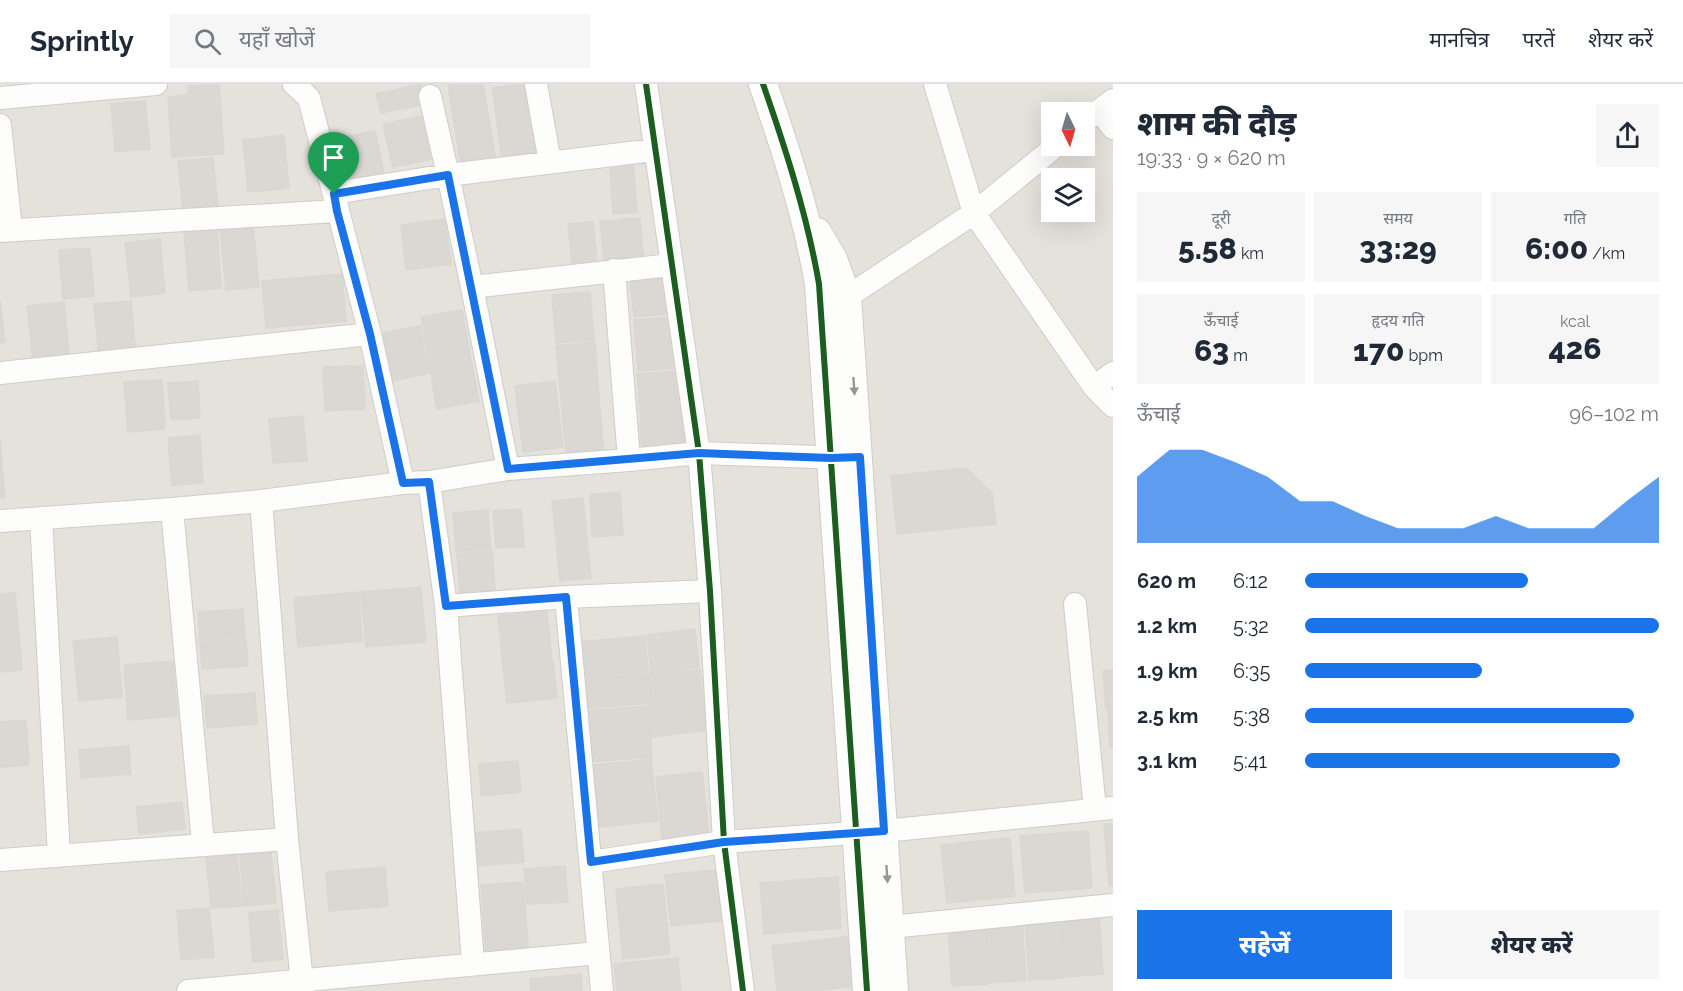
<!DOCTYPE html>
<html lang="hi">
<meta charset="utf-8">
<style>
:root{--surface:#fff;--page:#f6f6f7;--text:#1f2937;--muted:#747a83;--line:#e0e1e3;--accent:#1a73e8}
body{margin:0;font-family:Raleway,"Noto Sans Devanagari",sans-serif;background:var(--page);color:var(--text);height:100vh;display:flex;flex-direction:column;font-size:22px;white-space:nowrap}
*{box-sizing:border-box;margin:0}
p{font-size:20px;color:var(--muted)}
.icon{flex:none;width:33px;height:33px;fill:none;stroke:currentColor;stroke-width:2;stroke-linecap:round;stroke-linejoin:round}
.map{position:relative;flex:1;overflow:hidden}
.sheet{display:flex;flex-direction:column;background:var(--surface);width:570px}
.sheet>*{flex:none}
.needle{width:39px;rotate:175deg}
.controls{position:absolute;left:1041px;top:18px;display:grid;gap:12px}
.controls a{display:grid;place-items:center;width:54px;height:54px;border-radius:0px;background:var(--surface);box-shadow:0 6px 24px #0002;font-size:30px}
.pin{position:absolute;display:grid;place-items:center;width:51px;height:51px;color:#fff;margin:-62px -26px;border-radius:50% 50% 50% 0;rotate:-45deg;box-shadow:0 0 6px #0007}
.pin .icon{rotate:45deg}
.round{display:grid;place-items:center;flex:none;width:63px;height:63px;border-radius:0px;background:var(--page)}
.overview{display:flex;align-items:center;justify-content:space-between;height:102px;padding:0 24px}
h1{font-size:33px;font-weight:800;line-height:45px}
.figures{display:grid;grid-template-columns:repeat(3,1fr);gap:9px;height:102px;padding:6px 24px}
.figures div{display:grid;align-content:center;border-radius:0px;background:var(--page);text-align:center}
.figures b{font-size:30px;font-weight:800}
.figures small{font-size:16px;font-weight:400}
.figures p{font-size:16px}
.chart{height:168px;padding:12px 24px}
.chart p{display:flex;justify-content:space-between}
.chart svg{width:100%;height:108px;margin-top:6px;fill:var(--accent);opacity:.7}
.action{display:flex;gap:12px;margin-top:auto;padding:12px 24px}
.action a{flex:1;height:69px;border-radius:0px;background:var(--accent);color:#fff;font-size:24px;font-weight:800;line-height:69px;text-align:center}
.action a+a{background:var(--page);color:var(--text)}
ul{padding:0 24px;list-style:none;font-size:20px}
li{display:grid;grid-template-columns:96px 72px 1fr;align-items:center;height:45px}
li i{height:15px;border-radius:8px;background:var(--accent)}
header{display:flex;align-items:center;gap:36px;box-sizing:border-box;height:84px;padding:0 30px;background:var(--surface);border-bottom:2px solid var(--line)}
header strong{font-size:28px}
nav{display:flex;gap:33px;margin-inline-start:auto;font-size:21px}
.search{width:420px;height:54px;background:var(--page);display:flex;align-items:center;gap:15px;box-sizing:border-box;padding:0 21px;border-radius:0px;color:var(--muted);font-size:22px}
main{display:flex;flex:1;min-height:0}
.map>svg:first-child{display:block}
</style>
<header>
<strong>Sprintly</strong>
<div class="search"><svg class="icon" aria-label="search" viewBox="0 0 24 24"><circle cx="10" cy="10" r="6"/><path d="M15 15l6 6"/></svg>यहाँ खोजें</div>
<nav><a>मानचित्र</a><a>परतें</a><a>शेयर करें</a></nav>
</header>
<main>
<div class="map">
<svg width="1113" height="907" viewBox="0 0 1113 907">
<rect width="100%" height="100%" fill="#f2efec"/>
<!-- residential -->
<path fill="#e5e1db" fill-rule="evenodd" d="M0,0H1113V907H0ZM1052,28H1084V62H1052ZM1052,94H1084V128H1052Z"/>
<!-- building -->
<path fill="#dbd8d4" stroke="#dad6d2" stroke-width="1.5" d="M219,0L224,70L172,73L168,13L188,11V2Z
M421,0L425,20L381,29L376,10Z
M448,0H483L496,78L461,83Z
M525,0L530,41L498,45L492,4Z
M145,17L150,65L115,68L111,20Z
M428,31L437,74L393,83L383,40Z
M532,42L537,79L503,83L498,46Z
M375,47L385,93L338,103L328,57Z
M284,51L289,104L248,108L243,56Z
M213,74L218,122L183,126L178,77Z
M633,78L637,128L613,130L610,80Z
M640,134L644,180L625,182L620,135Z
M445,135L451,180L406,186L401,141Z
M619,136L623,182L605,184L600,137Z
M593,138L598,187L573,189L568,140Z
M253,141L259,203L226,206L220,144Z
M217,144L221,204L189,207L184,147Z
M160,155L165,209L131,213L125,159Z
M90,164L94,212L63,215L59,166Z
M671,189L676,229L634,233L630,194Z
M342,190L346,237L266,244L262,197Z
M590,208L594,256L556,259L552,211Z
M0,217L5,258L0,259Z
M131,217L136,271L99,274L94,220Z
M64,218L69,271L33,275L27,222Z
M462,226L469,265L428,272L421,233Z
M676,233L680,284L638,287L634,236Z
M420,242L429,289L392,297L383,249Z
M595,258L599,313L561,316L556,262Z
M469,266L479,317L437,325L428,274Z
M363,282L365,325L325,327L323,283Z
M681,287L684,334L641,338L637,290Z
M162,296L165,345L128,348L124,298Z
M198,297L200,334L171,336L168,299Z
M555,297L563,363L523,368L515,302Z
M599,314L604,372L567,376L561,318Z
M303,332L307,377L273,379L269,335Z
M684,336L686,362L642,365L640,339Z
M200,351L203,399L172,401L168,354Z
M0,356L5,414H0Z
M966,384L992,409L996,440L897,450L891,392Z
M620,409L623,451L592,453L590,410Z
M583,414L591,494L560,497L552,417Z
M521,425L524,463L496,464L493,427Z
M488,426L491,465L456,468L453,429Z
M492,467L495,506L460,509L457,470Z
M421,503L426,558L366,563L361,508Z
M15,508L22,586L0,588V510Z
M359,508L362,557L298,563L294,514Z
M243,525L245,553L200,557L198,528Z
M547,527L552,577L503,582L498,532Z
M695,545L699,583L651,589L647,551Z
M645,552L648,587L583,593L579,558Z
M117,553L122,613L79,617L73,557Z
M246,555L248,582L202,585L200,559Z
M173,577L177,632L128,636L124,581Z
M553,578L557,614L507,619L503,583Z
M700,586L703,613L652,618L649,590Z
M1113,586V624L1106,625L1103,587Z
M648,589L651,619L582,625L579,595Z
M255,609L257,640L207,644L204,612Z
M704,614L708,646L652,653L649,620Z
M648,622L652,673L589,678L585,627Z
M1108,626H1113V663H1110Z
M26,636L29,681L0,683V638Z
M129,662L131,690L81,694L79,666Z
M651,675L655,710L588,716L585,682Z
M518,677L521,708L481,712L479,680Z
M702,688L710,759L663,764L656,693Z
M655,710L658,737L590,744L587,717Z
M182,718L185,745L139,750L136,723Z
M1104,740H1113V802H1109Z
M521,745L524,778L476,782L473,749Z
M1088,747L1092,804L1025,809L1020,752Z
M1010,754L1015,812L947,819L941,761Z
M271,768L276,819L244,822L240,771Z
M237,771L242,822L211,824L206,774Z
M565,782L568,818L527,820L524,785Z
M385,783L388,822L329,827L326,788Z
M725,785L730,836L671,842L665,791Z
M838,793L841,844L764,850L760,799Z
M523,798L529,871L486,874L481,801Z
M663,800L670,870L623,875L616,805Z
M209,824L214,873L181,876L177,827Z
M278,826L283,875L253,878L249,829Z
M1099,828L1103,890L1067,893L1063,830Z
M1062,831L1065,894L1029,896L1025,834Z
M1022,834L1026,896L990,899L986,836Z
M985,838L988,900L952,902L948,840Z
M852,852L858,902L811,907H777L772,862Z
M678,874L681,907H617L614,880Z
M581,890L582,907H531L530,895Z"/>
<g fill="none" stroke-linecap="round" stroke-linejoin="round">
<defs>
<path id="minor" d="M294,0L309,14L370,250
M536,0L550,78
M646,0L699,369L710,507L724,758L743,907
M935,0L974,129L1094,303L1113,322
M0,14L156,0
M1099,26L1113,44
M1084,38L1113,16
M0,41L11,146
M334,109L448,91L430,12
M0,147L337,127
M614,186L629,376
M472,203L448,91L654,66
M847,213L974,129L1056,62
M0,289L370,250L403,399
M1094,303L1113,289
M508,385L472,203L671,181
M429,398L446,522L473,879
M261,417L287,755L303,907
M172,425L203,759
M41,434L59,772
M0,437L172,425L261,417L403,399L429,398L508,385L629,376L699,369L847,374
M566,513L602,907
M1075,520L1095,726
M446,522L566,513L710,507
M0,776L287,755
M591,778L724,758L884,747L1113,724
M890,843L1113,821
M188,907L598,869"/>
<path id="tertiary" d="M763,0C786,66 807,131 819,200L867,907
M817,148L833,175L847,213L894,907"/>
</defs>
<!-- minor casing -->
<use href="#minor" stroke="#cfcdca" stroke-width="24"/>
<!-- tertiary casing -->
<use href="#tertiary" stroke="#cfcdca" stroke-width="30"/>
<!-- minor -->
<use href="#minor" stroke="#fdfdfc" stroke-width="22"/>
<!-- tertiary -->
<use href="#tertiary" stroke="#fdfdfc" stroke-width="28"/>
<defs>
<path id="cycleway" d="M646,0L699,369L710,507L724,758L743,907
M763,0C786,66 807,131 819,200L867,907"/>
</defs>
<!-- cycleway casing -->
<use href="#cycleway" stroke="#fff" stroke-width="10"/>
<!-- cycleway -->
<use href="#cycleway" stroke="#1b5e20" stroke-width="6"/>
</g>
<!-- one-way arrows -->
<defs><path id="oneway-solid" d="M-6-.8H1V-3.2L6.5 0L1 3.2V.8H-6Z" transform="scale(1.5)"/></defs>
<g fill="#999691">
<use href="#oneway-solid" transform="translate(854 302) rotate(86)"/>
<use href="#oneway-solid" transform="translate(887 790) rotate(86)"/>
</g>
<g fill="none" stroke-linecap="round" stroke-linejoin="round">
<defs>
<path id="route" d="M448,91L508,385L699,369L831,374L860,373L884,747L724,758L591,778L566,513L446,522L429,398L403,399L370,250L337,127L334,110Z"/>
</defs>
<!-- route casing -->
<use href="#route" stroke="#fff" stroke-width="12"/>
<!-- route -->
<use href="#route" stroke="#1a73e8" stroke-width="8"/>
</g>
</svg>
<div class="controls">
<a><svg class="needle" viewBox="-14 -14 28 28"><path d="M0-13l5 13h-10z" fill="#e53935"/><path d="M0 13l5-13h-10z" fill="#747a83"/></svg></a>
<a><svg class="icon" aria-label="layers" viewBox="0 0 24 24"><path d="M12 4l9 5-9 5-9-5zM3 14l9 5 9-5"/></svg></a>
</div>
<div class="pin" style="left:334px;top:110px;background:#1e9e55"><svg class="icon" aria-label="arrive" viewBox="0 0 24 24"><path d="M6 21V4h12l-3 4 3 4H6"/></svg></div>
</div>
<section class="sheet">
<div class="overview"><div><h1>शाम की दौड़</h1><p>19:33 · 9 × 620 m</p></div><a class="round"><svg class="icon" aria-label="share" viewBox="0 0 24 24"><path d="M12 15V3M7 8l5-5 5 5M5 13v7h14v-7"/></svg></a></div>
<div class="figures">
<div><p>दूरी</p><b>5.58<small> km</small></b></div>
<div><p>समय</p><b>33:29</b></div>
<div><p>गति</p><b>6:00<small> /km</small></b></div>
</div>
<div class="figures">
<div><p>ऊँचाई</p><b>63<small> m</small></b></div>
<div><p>हृदय गति</p><b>170<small> bpm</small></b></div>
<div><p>kcal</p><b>426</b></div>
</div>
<div class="chart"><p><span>ऊँचाई</span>96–102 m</p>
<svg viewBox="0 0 160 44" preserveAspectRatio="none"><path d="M0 44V17L10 6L20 6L30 11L40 17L50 27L60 27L70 33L80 38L90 38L100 38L110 33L120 38L130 38L140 38L150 27L160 17V44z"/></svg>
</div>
<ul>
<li><b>620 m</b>6:12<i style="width:63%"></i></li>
<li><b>1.2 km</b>5:32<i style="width:100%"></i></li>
<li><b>1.9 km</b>6:35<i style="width:50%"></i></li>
<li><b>2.5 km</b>5:38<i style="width:93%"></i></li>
<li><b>3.1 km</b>5:41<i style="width:89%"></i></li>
</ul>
<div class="action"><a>सहेजें</a><a>शेयर करें</a></div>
</section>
</main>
